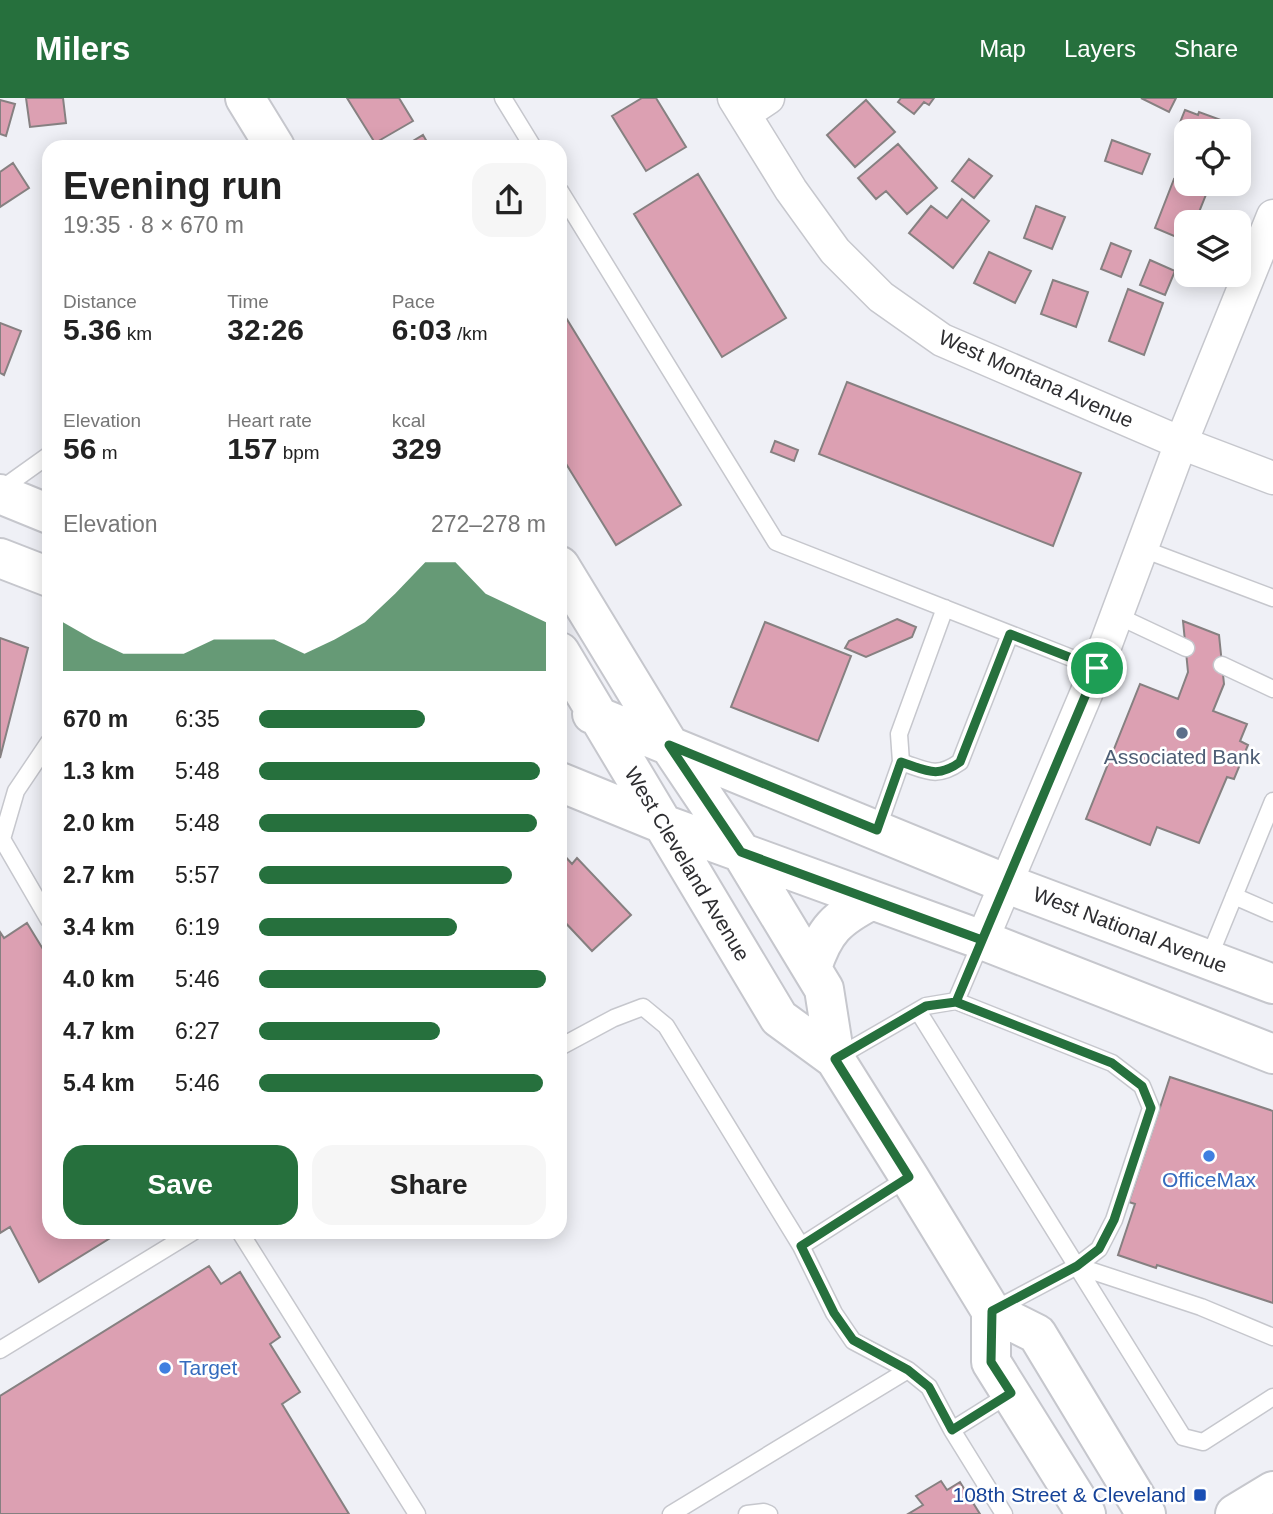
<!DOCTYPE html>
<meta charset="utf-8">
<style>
:root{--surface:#fff;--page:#f6f6f6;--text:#222;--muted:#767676;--accent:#26703d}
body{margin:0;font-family:Arial,sans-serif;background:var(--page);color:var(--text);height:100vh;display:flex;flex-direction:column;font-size:26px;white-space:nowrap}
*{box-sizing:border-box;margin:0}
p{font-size:23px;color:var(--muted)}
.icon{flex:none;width:38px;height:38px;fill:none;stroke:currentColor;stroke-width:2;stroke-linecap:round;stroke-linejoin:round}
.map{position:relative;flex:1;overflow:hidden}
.drawer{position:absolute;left:42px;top:42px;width:525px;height:1099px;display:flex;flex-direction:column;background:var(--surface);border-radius:21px;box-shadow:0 4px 18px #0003}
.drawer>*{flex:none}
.buttons{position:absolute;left:1174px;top:21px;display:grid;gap:14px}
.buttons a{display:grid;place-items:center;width:77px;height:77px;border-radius:14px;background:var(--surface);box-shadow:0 4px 18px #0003;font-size:35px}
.pin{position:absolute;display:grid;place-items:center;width:60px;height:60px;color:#fff;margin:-30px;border:4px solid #fff;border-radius:50%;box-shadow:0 2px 7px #0007}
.round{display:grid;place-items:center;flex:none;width:74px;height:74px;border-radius:21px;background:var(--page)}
.summary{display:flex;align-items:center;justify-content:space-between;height:119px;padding:0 21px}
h1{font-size:38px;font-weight:800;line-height:52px}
.metrics{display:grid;grid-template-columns:repeat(3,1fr);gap:10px;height:119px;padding:7px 21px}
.metrics div{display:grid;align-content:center}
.metrics b{font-size:30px;font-weight:800}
.metrics small{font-size:19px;font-weight:400}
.metrics p{font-size:19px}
.chart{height:196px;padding:14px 21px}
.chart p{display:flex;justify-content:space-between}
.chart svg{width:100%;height:126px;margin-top:7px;fill:var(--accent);opacity:.7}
.action{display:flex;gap:14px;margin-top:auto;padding:14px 21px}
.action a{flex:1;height:80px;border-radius:21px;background:var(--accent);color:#fff;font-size:28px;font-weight:800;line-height:80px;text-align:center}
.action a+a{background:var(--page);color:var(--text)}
ul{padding:0 21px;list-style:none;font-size:23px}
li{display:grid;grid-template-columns:112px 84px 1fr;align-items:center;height:52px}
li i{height:18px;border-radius:9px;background:var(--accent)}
header{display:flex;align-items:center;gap:42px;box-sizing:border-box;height:98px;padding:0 35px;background:var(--accent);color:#fff}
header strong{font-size:33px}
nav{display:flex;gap:38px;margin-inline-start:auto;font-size:24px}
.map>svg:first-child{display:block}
</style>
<header>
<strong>Milers</strong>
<nav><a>Map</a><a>Layers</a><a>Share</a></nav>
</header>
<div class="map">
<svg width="1273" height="1416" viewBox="0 0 1273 1416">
<rect width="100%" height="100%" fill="#eff0f6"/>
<!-- building -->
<path fill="#dca0b2" stroke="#868081" stroke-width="2" d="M26,0H63L66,25L30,29Z
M347,0H399L413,23L375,45Z
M642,0H656L686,49L646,73L612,18Z
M901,0H934L929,7L924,4L914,16L898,4Z
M1141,0H1176L1169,14Z
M0,2L15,6L6,38L0,36Z
M866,2L895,34L855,69L827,37Z
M1185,12L1198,17L1199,14L1232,26L1229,33H1186V35L1177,32Z
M423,37L430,49H403Z
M1112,42L1150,56L1142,76L1105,63Z
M898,46L937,90L907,116L886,93L876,101L858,80Z
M969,61L992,78L974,100L952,83Z
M13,65L29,90L0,109V74Z
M698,76L786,220L722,259L634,116Z
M1174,81L1207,94L1195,124H1186V143L1155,130Z
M962,101L989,123L953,170L909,135L931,108L947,120Z
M1036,108L1065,119L1052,151L1024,140Z
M1111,145L1131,153L1121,179L1101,171Z
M989,154L1031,173L1015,205L974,185Z
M1150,162L1175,173L1165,197L1140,187Z
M1053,182L1088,194L1076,229L1041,216Z
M1128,191L1163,205L1144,257L1109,243Z
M560,210L681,407L616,447L560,356Z
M0,225L21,233L4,277L0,275Z
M847,284L1081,375L1053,448L819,356Z
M775,343L798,352L794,363L771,354Z
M897,521L916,529L912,539L866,559L845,550L849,543Z
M1183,523L1219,537L1224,586L1213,613L1247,626L1240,643L1248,647L1234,681L1227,679L1199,745L1157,729L1150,747L1086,721L1140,586L1178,601L1188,574Z
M765,524L851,558L818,643L731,609Z
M0,540L28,550L0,660Z
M562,755L572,766L577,760L631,817L592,853L560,819Z
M27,825L49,861V1134H120L39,1184L10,1129L0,1135V834L4,840Z
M1170,979L1273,1013V1205L1157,1167L1156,1170L1118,1157L1135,1106L1129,1104Z
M209,1168L221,1186L240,1174L280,1239L270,1246L300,1294L282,1306L349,1416H0V1298Z
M941,1383L947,1392L960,1384L980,1416H908L923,1407L916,1398Z"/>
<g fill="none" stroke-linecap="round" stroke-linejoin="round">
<defs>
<path id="lane" d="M503,0L533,49
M560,93L776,444L1097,570
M0,392L49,357
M1143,451L1273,500
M1118,518L1186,550
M1222,567L1273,591
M49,644L16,693L2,741L49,822
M901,664C926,672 936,681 960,664L1010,536
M877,732L901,664L899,636L945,510
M1234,798L1273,815
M1208,862L1273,703
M956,903L1112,965L1142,988L1151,1010L1114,1122L1099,1151L1077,1168L994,1212
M918,913L1183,1339L1203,1344L1273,1299
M560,949L614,920L643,909L666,928L801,1148L909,1079
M836,960L926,908L956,903L982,842
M240,1134L417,1416
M1077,1168L1201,1209L1273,1239
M0,1252L193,1134
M908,1272L929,1289L952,1332
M671,1416L908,1272L853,1243L834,1215L801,1148
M747,1416L764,1414L769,1416
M1004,1416L952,1332L1011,1295"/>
<path id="street" d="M734,0L791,92L835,153L881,199L942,242L1181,345L1273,380
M744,16L768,0
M982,842L1097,570L1181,345L1273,118"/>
<path id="secondary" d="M245,0L275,49
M0,396L49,416
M0,460L49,479
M560,468L669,647L741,754L824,891L835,961
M560,554L779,920L835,961L909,1079L991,1213V1264L1086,1416
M592,616L1007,786L1273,886
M560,684L663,726L982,842L1273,956
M812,870C824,832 837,820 872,802
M991,1213L1037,1236L1146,1416"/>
<path id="primary" d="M1235,1416L1273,1393"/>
</defs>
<!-- lane casing -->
<use href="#lane" stroke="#c6c7cd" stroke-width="19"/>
<!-- street casing -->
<use href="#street" stroke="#c6c7cd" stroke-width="35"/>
<!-- secondary casing -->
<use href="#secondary" stroke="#c6c7cd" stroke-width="42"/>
<!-- primary casing -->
<use href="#primary" stroke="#c6c7cd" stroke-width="42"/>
<!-- lane -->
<use href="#lane" stroke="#fff" stroke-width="16"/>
<!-- street -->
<use href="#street" stroke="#fff" stroke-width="32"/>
<!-- secondary -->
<use href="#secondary" stroke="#fff" stroke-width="38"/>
<!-- primary -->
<use href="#primary" stroke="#fff" stroke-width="38"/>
</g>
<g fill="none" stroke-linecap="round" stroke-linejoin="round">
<defs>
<path id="route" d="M1097,570L956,904L926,908L835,961L909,1079L801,1148L834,1215L853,1242L908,1272L929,1289L952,1332L1011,1295L991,1264L992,1213L1077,1168L1099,1151L1114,1122L1151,1010L1142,988L1112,965L956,904L982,842L741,754L669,647L877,732L901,664C926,672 937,681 960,664L1010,536L1097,570"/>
</defs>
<!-- route casing -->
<use href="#route" stroke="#fff" stroke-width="14"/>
<!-- route -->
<use href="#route" stroke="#26703d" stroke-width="9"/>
</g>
<!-- markers -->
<circle fill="#5c6f8a" stroke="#fff" stroke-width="2.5" cx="1182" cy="635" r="7"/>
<g fill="#3f7fe0" stroke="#fff" stroke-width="2.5">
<circle cx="1209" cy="1058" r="7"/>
<circle cx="165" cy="1270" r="7"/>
</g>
<rect fill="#1a4fb4" stroke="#fff" stroke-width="2.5" x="1193" y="1390" width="14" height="14" rx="3.5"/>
<g text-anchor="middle" stroke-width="5" stroke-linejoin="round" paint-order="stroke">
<!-- street labels -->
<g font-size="21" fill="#2e2e31" stroke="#fff">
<text transform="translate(1036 281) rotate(24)" y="7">West Montana Avenue</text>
<text transform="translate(687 766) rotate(59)" y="7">West Cleveland Avenue</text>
<text transform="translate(1130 832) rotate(21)" y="7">West National Avenue</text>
</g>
<!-- service labels -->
<g font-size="21" fill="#4e5e75" stroke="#fff">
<text x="1182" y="666">Associated Bank</text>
</g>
<!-- shop labels -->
<g font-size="21" fill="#366cbe" stroke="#fff">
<text x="1209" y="1089">OfficeMax</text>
<text x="179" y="1277" text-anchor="start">Target</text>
</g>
<!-- transit labels -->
<g font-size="21" fill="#164399" stroke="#fff" text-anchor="end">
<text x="1186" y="1404">108th Street &amp; Cleveland</text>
</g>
</g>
</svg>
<div class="buttons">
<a><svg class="icon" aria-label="locate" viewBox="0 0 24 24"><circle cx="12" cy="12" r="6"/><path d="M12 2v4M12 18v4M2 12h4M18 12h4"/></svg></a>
<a><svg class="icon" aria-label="layers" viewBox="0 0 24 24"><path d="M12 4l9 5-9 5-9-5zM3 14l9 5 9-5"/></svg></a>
</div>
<div class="pin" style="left:1097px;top:570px;background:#1e9e55"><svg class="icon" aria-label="arrive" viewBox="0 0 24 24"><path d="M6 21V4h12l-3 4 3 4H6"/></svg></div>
<section class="drawer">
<div class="summary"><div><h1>Evening run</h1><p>19:35 · 8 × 670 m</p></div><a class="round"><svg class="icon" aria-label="share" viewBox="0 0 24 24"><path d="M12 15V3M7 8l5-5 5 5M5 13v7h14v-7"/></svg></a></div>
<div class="metrics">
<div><p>Distance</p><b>5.36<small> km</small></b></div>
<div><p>Time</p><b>32:26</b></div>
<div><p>Pace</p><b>6:03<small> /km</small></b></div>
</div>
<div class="metrics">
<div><p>Elevation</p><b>56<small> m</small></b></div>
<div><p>Heart rate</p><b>157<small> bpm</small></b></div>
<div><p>kcal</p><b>329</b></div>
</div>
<div class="chart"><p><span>Elevation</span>272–278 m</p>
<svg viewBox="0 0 160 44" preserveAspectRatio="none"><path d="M0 44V27L10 33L20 38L30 38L40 38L50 33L60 33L70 33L80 38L90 33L100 27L110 17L120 6L130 6L140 17L150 22L160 27V44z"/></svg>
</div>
<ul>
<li><b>670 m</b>6:35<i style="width:58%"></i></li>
<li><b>1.3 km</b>5:48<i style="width:98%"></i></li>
<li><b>2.0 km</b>5:48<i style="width:97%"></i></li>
<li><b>2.7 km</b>5:57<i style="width:88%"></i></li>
<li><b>3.4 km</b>6:19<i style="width:69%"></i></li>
<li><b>4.0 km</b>5:46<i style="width:100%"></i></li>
<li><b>4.7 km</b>6:27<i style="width:63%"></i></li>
<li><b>5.4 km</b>5:46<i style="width:99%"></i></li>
</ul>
<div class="action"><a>Save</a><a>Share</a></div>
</section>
</div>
